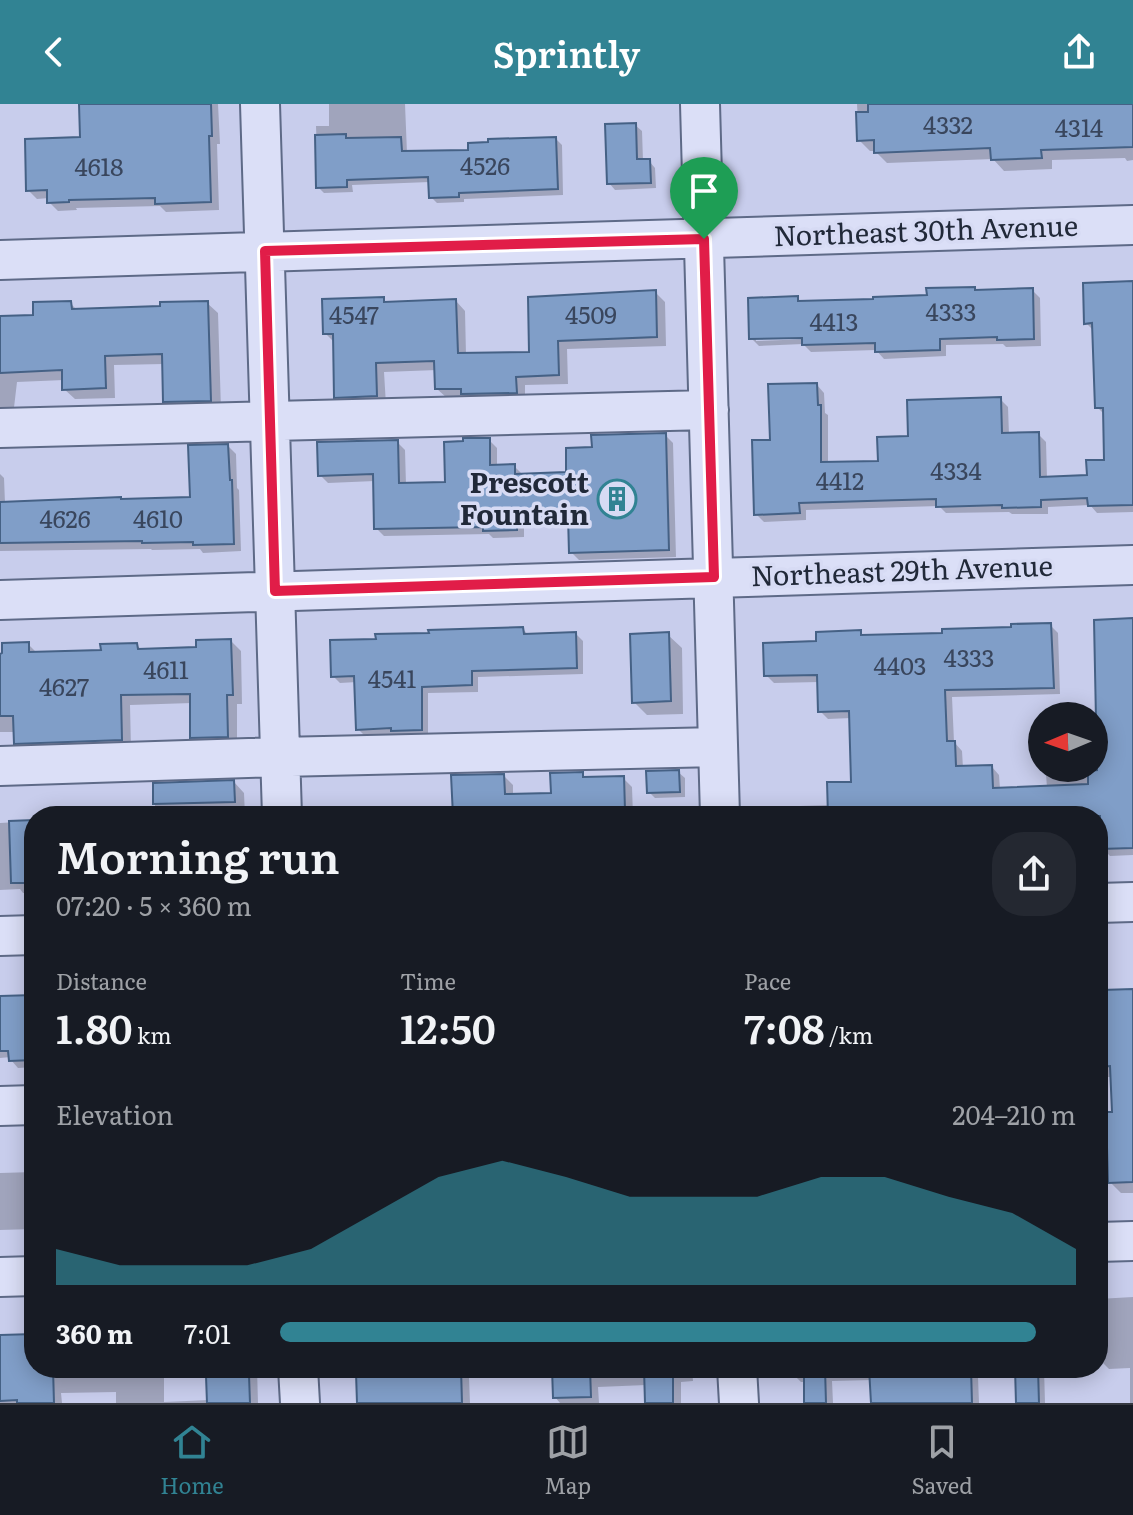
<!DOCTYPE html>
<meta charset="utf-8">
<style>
:root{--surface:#171b24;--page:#242831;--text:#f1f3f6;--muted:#9ea1a6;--line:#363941;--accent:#318393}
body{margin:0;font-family:Literata,serif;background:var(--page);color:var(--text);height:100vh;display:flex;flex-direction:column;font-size:30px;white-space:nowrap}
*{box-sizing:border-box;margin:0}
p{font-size:26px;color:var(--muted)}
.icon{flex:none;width:44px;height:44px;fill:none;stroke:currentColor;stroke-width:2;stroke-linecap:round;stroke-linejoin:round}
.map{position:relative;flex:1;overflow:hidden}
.drawer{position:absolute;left:24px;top:702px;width:1084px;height:572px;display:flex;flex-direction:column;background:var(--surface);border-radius:32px;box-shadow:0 4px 20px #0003}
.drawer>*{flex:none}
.needle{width:52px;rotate:268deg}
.buttons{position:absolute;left:1028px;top:598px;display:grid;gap:16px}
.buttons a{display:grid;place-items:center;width:80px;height:80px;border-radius:50%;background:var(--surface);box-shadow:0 4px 20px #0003;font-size:40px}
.pin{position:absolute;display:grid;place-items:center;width:68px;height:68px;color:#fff;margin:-82px -34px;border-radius:50% 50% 50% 0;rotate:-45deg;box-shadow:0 0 8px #0007}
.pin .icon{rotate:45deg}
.round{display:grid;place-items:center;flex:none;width:84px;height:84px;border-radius:32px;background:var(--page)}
.head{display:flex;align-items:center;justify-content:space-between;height:136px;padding:0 32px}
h1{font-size:44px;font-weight:600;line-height:60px}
.figures{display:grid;grid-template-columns:repeat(3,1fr);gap:12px;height:136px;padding:8px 32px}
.figures div{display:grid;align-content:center}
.figures b{font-size:40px;font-weight:600}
.figures small{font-size:22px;font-weight:400}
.figures p{font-size:22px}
.chart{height:224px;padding:16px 32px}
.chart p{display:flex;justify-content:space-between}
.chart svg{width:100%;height:144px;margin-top:8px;fill:var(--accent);opacity:.7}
ul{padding:0 32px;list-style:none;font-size:26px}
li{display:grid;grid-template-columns:128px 96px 1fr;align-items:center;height:60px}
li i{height:20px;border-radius:10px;background:var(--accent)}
header{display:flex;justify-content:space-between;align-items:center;height:104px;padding:0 32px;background:var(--accent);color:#fff;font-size:36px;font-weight:600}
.menu{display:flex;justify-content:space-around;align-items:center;height:112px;border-top:2px solid var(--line);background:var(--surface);font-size:22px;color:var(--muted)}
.menu a{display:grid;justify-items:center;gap:4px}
.menu .selected{color:var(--accent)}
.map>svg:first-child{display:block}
</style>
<header><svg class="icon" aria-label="back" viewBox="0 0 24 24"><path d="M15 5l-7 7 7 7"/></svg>Sprintly<svg class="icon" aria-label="share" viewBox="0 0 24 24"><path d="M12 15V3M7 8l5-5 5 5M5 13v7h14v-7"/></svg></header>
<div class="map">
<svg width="1133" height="1299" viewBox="0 0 1133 1299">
<rect width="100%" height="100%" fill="#c8cdec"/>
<!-- shadow -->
<path fill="#0003" fill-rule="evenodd" d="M81,0H218L220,40H217L219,106L166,108L160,102L76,104L77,106L58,107L49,98V94L37,95L28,86L82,35Z
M329,0H405L407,49L470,48L556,35L562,41L563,91L464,95V98L437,99L431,93L430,78L352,81L353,88L324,89L318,83L316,22H329Z
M857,0H1133V56L1127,57L1125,54L1052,56V65L1004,67L993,55L887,59L875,47H870L859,36Z
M635,21L642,27L643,57H649L655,64L656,84L615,86L609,79Z
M1133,179V408L1097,409L1090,401L1048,403V410H1012L1009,408L946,409L939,402L806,406V416L764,418L756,410L772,337L817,281L824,289L825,309L828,311V360L880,359L910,334L1000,295L1008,303L1009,331L1038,330L1046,338L1047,375L1089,373L1106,358L1105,311L1097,303L1094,227L1086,219Z
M974,185L978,188L1032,186L1040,194L1041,242L1006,243L1003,240L946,241V252L884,255L876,246L811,248L803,240L759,242L751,234L797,194L803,199L929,193ZM811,231L812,235L756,237V233Z
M656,189L665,198L666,242L567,245L568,280L525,281V298L447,294L437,285V266L384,268L386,301L346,302L336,293L335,239L325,229L383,195L388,200L456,197L465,207L466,251L531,249Z
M70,199L78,207L162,204L207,199L218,209L221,306L176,307L165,297L164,260L114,261L115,294L75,295L64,285V276L17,278L13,312L0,315V214L35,212Z
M665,331L673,339L676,453L579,456L571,448L570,419L524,420V433L493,434L489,430L384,432L376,424L375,377L328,379L320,371L397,338L405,346L406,381L447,380L489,336L497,344V362H514L522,370H569L594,345Z
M228,342L236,350L237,384L239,386L241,447L203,449L200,445L152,446L151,445L0,447V370L4,374L5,399L192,394Z
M1133,516V751L1110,752L1102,744V726L1098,727V712H769V703L830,701L853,680L851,614L828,615L820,607L819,578L774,579L766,571L818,539L860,528L865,533L944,531L1050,521L1058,529L1060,590L952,593L954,638L962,647L963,664L992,663L999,671L1000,685L1047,684L1046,670L1099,668Z
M523,525L529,532L576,530L583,537V570L478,573V588L428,589V632H365L358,625L357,578L340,579L333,572Z
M668,531L682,544L683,610L647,611L634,598Z
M231,537L241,547L242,600H237V642L202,643L192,633V599L130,601L131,645L26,649L16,639V628H0V552L28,540L38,550L103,548L137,541L142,547L198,545Z
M678,668L685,674V693L655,694L649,688Z
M582,670L587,675L623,674L632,683L633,712H387V705L454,703L504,672L513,681V692L553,691Z
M234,678L244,689L245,712H155V681Z
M34,717V789H23L20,785L0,786V719Z
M1133,887V1089H1121L1110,1078L1114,1010L1113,973H1098V922H1104Z
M34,893V963L18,964L11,956V953L0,954V894Z
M0,1067V1069L34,1068V1125L0,1126Z
M1133,1193V1299H1130V1264L1109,1265L1101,1257V1254H1098V1195Z
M34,1229V1264H164V1298L209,1296L208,1264H257L258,1299H116V1288L61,1289L62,1299H0V1233Z
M386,1264H500V1273L469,1274L470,1299H358L386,1270Z
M554,1264H692L693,1277L681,1278V1299H647L646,1281L598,1283L599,1299H560L555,1293Z
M793,1264H1044L1045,1299H1018L1017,1271L978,1273L979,1299H873L872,1276L832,1277L833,1299H807L806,1278H801L794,1271Z"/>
<!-- building -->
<path fill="#809ec8" stroke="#456185" stroke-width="2" d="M79,0H211L212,32H209L211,98L155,100V94L69,96V98L47,99V86L26,87L25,35L80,33Z
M868,0H1133V43L1041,46L1042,54L991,56L990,44L874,49V36L857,37L856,8H868Z
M636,19L637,55H650L651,79L607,80L605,20Z
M346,30V34L401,33L402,47L468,46V39L488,38V35L556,33L558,85L459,89V93L429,94L428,73L347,76V83L316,84L315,31Z
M1133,177V401L1088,402L1087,394L1041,396V403L1002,404V401L936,403V395L799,399L800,409L754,411L752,336H770L768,280L817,279L818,301H821V358L878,357L877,333L908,332L907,296L1001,293L1002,329L1039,328L1040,373L1087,371L1086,356H1104L1103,304H1095L1092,219L1084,220L1083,179Z
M975,183V186L1033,184L1034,235L997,236V233L940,235V246L875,248V239L802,241V234L749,235L748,194L798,192V197L873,195V193L927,191L926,184Z
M656,186L657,233L558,237L559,271L516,273L517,289L461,290V285H435L434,257L376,259L377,292L334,294L333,230H323L322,195L384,193V198L456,195L458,249L529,248L528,193Z
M71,197L72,205L160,202V198L208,197L211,297L163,298L162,250L105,252L106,284L62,286V266L0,269V212L33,211V198Z
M666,329L669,446L569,449L568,412L517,413V426L483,427V423L374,425L373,370L318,372L317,338L398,336L399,379L445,378L444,338L463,337V334H490V361L515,360V370L566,368V344L592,343L591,331Z
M228,340L230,376H232L234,440L193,441V438L142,439V437L0,439V398L121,393V395L190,393L188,341Z
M1133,514V744L1100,745V712H828L827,678H851L849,607L818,608L817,571L764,572L763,539L816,537V528L861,526V531L942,529V525L1011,523V520L1051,519L1054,584L945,586L947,637H955L956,662L992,661L993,684L1088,680V667L1097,666L1094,516Z
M523,523L524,530L576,528L577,564L472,567V581L422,583V626L391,627V624L356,626L354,572L331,573L330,536L376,535L375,530L429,529L428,526Z
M669,528L671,597L632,599L630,530Z
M231,535L233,591H227L228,633L190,634V590L121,591L122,636L14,640L13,612H0V550L2,549V539L29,538V548L101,546L100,540L137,539L138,545L196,543V536Z
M679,666L680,688L647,689L646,667Z
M583,668V673L624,672L625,706L564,708V712H453L451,671L504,670L505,690L551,689L550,669Z
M234,676L235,698L153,700V679Z
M34,716V779H11L9,717Z
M1133,885V1078L1108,1079L1106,1008H1112L1110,962L1098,963V920H1102V886Z
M34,891V956L9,957L8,947H0V892Z
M34,1230V1264H53L54,1299H17V1296L0,1297V1231Z
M403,1264H461L462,1299H357L356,1269L403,1267Z
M552,1264H590L591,1293L553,1294Z
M644,1264H673V1299H645Z
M804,1264H825L826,1299H804Z
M869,1264H971L972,1299H871Z
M1015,1264H1038L1039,1299H1016Z
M249,1271L250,1299H207L206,1272Z"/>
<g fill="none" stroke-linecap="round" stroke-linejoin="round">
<defs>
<path id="minor" d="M260,0L282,712
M700,0L720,712
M0,156L1133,121
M0,324L709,306
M0,496L1133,461
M0,662L280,653L718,643
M1098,799L1133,798
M0,832L34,831
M0,1002L34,1001
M1098,1138L1133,1137
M0,1173L34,1172
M298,1264L300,1299
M737,1264L739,1299"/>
</defs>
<!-- minor casing -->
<use href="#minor" stroke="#5e6a87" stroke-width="42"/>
<!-- minor -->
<use href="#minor" stroke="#dbdff7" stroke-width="38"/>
</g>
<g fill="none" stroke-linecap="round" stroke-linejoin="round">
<defs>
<path id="route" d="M704,135L714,473L275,487L265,147Z"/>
</defs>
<!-- route casing -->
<use href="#route" stroke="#fff" stroke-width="16"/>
<!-- route -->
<use href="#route" stroke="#e11d48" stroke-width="10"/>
</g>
<!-- icons -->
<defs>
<symbol id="building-ring" viewBox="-11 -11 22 22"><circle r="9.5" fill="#d7dbf4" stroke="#318393" stroke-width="1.5"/><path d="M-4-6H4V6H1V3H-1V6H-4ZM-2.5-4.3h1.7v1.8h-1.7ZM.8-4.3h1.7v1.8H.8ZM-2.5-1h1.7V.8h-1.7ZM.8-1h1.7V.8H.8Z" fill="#318393"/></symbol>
</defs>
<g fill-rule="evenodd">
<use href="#building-ring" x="595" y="373" width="44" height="44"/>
</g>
<g text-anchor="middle" stroke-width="7" stroke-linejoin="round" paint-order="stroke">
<!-- number labels -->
<g font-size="24" fill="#39465d">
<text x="948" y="30">4332</text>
<text x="1079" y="33">4314</text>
<text x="485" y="71">4526</text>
<text x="99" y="72">4618</text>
<text x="951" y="217">4333</text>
<text x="354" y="220">4547</text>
<text x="591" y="220">4509</text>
<text x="834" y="227">4413</text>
<text x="956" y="376">4334</text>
<text x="840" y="386">4412</text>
<text x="65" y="424">4626</text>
<text x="158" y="424">4610</text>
<text x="969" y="563">4333</text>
<text x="900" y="571">4403</text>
<text x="166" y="575">4611</text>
<text x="392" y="584">4541</text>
<text x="64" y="592">4627</text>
</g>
<!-- street labels -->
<g font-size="28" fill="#212939" stroke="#d7dbf4">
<text transform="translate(926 127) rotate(-2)" y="10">Northeast 30th Avenue</text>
<text transform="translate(902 467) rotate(-2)" y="10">Northeast 29th Avenue</text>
</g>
<!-- poi labels -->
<g font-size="28" font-weight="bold" fill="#212939" stroke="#d7dbf4" text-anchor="end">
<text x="589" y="389">Prescott<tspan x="589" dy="32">Fountain</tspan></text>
</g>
</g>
</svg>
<div class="buttons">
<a><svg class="needle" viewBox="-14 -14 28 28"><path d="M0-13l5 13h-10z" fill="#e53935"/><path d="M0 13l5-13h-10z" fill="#9ea1a6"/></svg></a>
</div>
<div class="pin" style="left:704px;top:135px;background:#1e9e55"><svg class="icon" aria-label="arrive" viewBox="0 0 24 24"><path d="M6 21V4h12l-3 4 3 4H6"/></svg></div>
<section class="drawer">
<div class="head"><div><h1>Morning run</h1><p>07:20 · 5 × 360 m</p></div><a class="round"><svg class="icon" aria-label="share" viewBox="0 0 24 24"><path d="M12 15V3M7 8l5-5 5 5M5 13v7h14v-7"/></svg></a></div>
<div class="figures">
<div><p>Distance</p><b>1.80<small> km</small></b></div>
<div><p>Time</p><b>12:50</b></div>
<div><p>Pace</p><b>7:08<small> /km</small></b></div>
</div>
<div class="chart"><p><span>Elevation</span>204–210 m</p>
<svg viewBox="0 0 160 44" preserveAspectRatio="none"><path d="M0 44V33L10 38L20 38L30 38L40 33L50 22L60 11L70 6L80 11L90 17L100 17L110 17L120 11L130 11L140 17L150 22L160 33V44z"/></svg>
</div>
<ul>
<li><b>360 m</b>7:01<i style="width:95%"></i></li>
</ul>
</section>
</div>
<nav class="menu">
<a class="selected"><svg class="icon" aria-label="home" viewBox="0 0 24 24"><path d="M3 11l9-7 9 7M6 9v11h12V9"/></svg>Home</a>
<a><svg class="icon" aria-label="map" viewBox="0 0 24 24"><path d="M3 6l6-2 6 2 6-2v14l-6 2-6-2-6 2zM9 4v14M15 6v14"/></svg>Map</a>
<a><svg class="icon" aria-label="saved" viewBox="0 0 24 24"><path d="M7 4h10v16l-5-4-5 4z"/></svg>Saved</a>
</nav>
